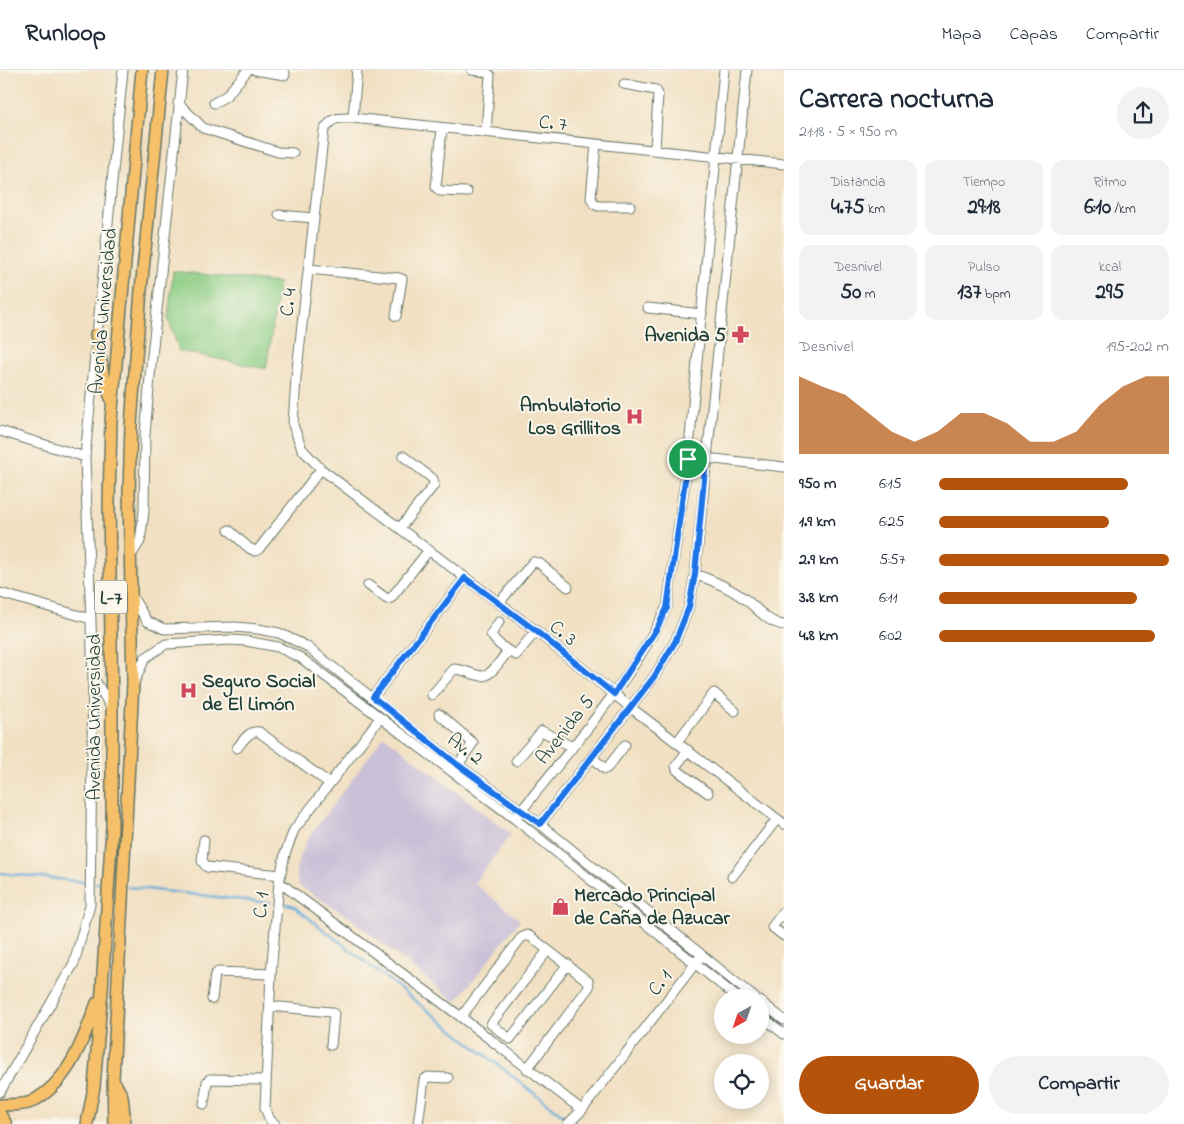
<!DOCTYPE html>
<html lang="es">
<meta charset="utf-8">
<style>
:root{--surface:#fff;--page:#f2f2f3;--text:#1f2937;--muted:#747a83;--line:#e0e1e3;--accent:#b45309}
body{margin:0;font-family:"Indie Flower",sans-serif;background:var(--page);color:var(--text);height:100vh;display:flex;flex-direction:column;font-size:19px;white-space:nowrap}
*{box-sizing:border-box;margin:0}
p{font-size:16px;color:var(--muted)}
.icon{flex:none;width:28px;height:28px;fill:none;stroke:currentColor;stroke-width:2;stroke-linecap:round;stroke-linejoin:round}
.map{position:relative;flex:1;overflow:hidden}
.sheet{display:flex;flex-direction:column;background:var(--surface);width:400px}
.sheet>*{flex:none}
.needle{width:32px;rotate:220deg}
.buttons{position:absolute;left:714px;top:919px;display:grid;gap:10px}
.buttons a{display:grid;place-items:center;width:55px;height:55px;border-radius:50%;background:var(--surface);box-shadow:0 2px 12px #0003;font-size:25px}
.pin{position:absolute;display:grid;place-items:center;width:42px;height:42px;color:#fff;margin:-21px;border:2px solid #fff;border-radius:50%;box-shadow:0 1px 5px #0007}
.round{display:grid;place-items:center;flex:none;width:52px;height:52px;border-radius:26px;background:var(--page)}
.summary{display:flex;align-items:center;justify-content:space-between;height:85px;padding:0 15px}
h1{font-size:28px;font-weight:700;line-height:38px}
.metrics{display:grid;grid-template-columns:repeat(3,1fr);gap:8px;height:85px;padding:5px 15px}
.metrics div{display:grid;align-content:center;border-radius:12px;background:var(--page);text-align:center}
.metrics b{font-size:21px;font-weight:700}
.metrics small{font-size:14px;font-weight:400}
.metrics p{font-size:14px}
.chart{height:140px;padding:10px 15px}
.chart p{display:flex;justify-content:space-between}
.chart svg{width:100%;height:90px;margin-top:5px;fill:var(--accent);opacity:.7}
.cta{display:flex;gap:10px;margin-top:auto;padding:10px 15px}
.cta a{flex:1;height:58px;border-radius:30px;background:var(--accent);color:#fff;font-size:20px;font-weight:700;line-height:58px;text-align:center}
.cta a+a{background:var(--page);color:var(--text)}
ul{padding:0 15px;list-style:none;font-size:16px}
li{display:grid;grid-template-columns:80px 60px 1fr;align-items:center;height:38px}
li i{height:12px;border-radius:6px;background:var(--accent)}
header{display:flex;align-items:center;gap:30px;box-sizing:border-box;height:70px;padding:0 25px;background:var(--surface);border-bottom:1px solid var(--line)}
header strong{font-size:24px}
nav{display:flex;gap:28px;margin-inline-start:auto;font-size:18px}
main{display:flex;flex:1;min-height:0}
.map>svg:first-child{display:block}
</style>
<header>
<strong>Runloop</strong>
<nav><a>Mapa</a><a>Capas</a><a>Compartir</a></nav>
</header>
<main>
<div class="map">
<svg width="784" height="1054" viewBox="0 0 784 1054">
<rect width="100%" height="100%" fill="#fbf7ec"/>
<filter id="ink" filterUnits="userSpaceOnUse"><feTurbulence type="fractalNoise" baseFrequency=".02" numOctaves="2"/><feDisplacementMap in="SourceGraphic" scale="10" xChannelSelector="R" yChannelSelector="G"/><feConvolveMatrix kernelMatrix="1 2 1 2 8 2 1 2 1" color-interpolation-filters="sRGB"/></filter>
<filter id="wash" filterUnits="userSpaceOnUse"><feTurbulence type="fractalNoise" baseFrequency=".0096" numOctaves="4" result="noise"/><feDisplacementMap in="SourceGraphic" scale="20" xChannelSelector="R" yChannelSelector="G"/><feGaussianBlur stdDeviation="1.12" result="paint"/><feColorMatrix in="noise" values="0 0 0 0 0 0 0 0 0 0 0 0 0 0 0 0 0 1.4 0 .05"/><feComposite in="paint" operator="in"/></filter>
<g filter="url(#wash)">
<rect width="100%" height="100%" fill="#f1e0c2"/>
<!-- industrial -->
<path fill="#c9bfd7" d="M384,666L511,764L474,813L520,850L456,932L349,847L298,815L296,798L307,770Z"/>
<!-- green -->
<path fill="#8dcd85" stroke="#56855c" d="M173,201L279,213L266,299L179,281L168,248Z"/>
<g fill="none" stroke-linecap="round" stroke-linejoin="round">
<!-- stream -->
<path stroke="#62a9d8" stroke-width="2.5" d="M0,803L85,812
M95,813L103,814
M128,817L270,833
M285,834L292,835L565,1047"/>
</g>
</g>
<g filter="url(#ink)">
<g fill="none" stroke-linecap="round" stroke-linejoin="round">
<defs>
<path id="minor" d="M255,0L285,5L284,0
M472,0L486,2L490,5L486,62
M624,14L656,20L658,24L655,80
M178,33L203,58L278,82L293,83
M214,33L226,26L248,0
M353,48L357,0
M442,58L436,117L440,121L467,122
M596,74L591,128L594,134L598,136H630
M784,94L353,48C337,48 334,46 324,60L296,308L293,355L302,379L321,399L536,561L630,637L784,754
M279,145L314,148
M309,199L399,208L402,209L396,246
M648,238L702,244
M0,361L85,387
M688,389L706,388L784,397
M400,458L434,415L433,409L403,386
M229,460L249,478L255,481L258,480L321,399
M130,487L140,471L144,442L145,365L151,295L183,0
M695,504C712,510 730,518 745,529C757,538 768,553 784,555
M368,515L387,529L391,528L429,480
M0,523L91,549
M133,528L147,551L164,559L235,557L258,559L279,563L306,576L458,695L540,754L755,928
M499,533L533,492L539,493L568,517
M499,552L491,564C496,574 506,580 516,585L536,561
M93,607L112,639
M134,613L145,588L166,574L230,570L246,571L278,577L301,588L515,749L738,928
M432,625L454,599C464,599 472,605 482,606C491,607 502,588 508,581
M373,627L465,508
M439,644L473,673L458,695
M677,672L714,623L735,641
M237,678C243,671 249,660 259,662L329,713
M688,680L676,696L677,700L708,723
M592,687L605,699L608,697L625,675
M516,691L542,661L572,677
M515,749C568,680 629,616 667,537L688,389L724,0
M540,754L654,607L675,572L689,537L695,504L747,0
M204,770L202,791L207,797L280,805
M732,807L777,749
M279,812L461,947L582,1040
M784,841L772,857L784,866
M548,880L491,954L510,969L568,894
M212,929L215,905L218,902L271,904
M760,931L784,950
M270,936L331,942L334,944L331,975
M760,945L784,964
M461,947L521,868L527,865L531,867L588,911L589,917L527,999
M0,1022L74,893L90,835L93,607L85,387L123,0
M204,1034L207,1012L210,1009L266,1010
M275,1054L270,1050L265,1038L271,904L279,812L285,784L294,760L380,648
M418,1054L424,1010L428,1007L448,1008
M568,1054L582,1040L698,890"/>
<path id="major" d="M96,264L104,309L111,328
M115,1013L122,1026L125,1054
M0,1035C9,1034 23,1036 31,1032C69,1013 83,970 97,933
M0,1044L6,1054
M87,1054L94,1017L102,920L112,757V641L109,433L111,351L142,0
M114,1054L113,1009L133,613L129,423L131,355L141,220L163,0"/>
</defs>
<!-- minor casing -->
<use href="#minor" stroke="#687666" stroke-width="11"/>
<!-- major casing -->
<use href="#major" stroke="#687666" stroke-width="14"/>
<!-- minor -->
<use href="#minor" stroke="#fff" stroke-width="9"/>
<!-- major -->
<use href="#major" stroke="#f6c06b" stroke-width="11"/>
</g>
</g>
<g fill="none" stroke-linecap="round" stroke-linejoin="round" filter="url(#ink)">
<defs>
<path id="route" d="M706,388L695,504L689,537L675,572L654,607L540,754L458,695L373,627L465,508L536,561L614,624L657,558L667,538L688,389Z"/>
</defs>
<!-- route casing -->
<use href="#route" stroke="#fff" stroke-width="10"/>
<!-- route -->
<use href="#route" stroke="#1a73e8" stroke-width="6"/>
</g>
<!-- icons -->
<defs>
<symbol id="pharmacy-bare" viewBox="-9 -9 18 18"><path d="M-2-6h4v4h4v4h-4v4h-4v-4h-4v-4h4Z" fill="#d1495b" stroke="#fbf7ec" stroke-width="2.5" paint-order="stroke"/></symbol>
<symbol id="hospital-bare" viewBox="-9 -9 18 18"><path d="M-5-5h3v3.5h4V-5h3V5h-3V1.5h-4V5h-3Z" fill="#d1495b" stroke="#fbf7ec" stroke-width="2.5" paint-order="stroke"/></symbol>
<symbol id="shop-bare" viewBox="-9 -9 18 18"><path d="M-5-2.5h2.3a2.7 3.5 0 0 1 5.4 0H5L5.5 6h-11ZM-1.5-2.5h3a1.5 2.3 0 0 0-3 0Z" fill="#d1495b" stroke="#fbf7ec" stroke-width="2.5" paint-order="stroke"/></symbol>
</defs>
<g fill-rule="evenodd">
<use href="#pharmacy-bare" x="728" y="252" width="25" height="25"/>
<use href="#hospital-bare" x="622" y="334" width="25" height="25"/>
<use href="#hospital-bare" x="176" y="608" width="25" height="25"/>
<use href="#shop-bare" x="548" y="824" width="25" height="25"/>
</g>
<g text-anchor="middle" stroke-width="4" stroke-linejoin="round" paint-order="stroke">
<!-- shield labels -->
<rect fill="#fbf7ec" stroke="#61756b" stroke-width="1" x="95" y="510.5" width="32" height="33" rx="4"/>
<g font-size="19" font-weight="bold" fill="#1f3d34">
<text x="111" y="534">L-7</text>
</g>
<!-- street labels -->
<g font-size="20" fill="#1f3d34" stroke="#fbf7ec">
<text transform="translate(553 52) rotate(6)" y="7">C. 7</text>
<text transform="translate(287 232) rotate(-83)" y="7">C. 4</text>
<text transform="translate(102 241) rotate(-85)" y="7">Avenida Universidad</text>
<text transform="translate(564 562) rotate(39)" y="7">C. 3</text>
<text transform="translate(93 647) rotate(-90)" y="7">Avenida Universidad</text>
<text transform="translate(564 659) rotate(-52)" y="7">Avenida 5</text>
<text transform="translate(466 678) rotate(37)" y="7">Av. 2</text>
<text transform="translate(260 835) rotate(-85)" y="7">C. 1</text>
<text transform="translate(659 912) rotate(-52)" y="7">C. 1</text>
</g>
<!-- poi labels -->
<g font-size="20" font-weight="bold" fill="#1f3d34" stroke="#fbf7ec" text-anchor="end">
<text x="726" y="271">Avenida 5</text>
<text x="621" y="341">Ambulatorio<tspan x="621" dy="23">Los Grillitos</tspan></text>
<text x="202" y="617" text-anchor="start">Seguro Social<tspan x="202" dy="23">de El Limón</tspan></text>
<text x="574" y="831" text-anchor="start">Mercado Principal<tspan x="574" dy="23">de Caña de Azucar</tspan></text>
</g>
</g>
</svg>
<div class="buttons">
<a><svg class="needle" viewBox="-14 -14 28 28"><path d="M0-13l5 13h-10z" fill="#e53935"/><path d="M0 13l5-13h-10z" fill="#747a83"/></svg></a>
<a><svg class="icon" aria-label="locate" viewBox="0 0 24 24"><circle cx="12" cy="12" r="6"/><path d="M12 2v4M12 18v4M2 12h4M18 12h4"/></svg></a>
</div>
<div class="pin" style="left:688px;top:389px;background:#1e9e55"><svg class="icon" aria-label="arrive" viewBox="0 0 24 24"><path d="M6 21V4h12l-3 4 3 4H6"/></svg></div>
</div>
<section class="sheet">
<div class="summary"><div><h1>Carrera nocturna</h1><p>21:18 · 5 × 950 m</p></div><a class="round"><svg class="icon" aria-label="share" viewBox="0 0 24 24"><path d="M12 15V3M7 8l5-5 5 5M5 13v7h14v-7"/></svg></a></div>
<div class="metrics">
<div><p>Distancia</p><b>4.75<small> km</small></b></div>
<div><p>Tiempo</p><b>29:18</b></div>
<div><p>Ritmo</p><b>6:10<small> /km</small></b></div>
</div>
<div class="metrics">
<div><p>Desnivel</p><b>50<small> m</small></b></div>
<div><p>Pulso</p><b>137<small> bpm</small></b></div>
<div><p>kcal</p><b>295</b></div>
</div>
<div class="chart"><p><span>Desnivel</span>195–202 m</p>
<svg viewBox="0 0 160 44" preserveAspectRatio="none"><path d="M0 44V6L10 11L20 15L30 24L40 33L50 38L60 33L70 24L80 24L90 29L100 38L110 38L120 33L130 20L140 11L150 6L160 6V44z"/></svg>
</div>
<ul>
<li><b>950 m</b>6:15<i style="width:82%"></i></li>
<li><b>1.9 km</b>6:25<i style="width:74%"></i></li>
<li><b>2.9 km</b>5:57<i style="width:100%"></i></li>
<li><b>3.8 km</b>6:11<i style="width:86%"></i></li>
<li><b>4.8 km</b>6:02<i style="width:94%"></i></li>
</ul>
<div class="cta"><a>Guardar</a><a>Compartir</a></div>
</section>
</main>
